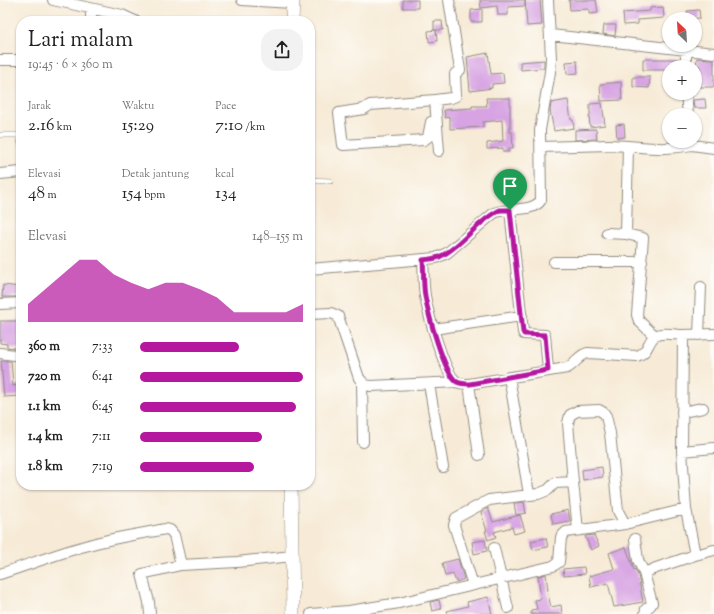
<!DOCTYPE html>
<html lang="id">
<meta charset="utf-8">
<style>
:root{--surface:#fff;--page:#f2f2f2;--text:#222;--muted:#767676;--accent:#b5179e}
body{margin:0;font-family:"Sorts Mill Goudy",serif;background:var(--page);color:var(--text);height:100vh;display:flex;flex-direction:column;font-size:15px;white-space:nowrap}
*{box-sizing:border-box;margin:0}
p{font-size:13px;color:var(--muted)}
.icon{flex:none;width:22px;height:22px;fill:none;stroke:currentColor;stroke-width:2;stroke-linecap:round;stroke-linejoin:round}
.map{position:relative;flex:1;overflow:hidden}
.side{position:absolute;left:16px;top:16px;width:299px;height:474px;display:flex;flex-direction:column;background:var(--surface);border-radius:16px;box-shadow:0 1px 3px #0004}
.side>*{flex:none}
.needle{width:26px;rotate:335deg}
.buttons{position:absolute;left:662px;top:12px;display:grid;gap:8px}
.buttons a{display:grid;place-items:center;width:40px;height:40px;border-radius:50%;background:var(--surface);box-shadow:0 1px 3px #0004;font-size:20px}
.pin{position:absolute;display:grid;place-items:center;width:34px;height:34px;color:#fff;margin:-41px -17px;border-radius:50% 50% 50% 0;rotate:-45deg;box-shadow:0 0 4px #0007}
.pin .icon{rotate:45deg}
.round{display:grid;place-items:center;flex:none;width:42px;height:42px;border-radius:16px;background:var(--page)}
.headline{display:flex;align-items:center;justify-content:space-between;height:68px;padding:0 12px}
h1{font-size:22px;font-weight:600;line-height:30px}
.figures{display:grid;grid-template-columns:repeat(3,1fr);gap:6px;height:68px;padding:4px 12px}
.figures div{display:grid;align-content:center}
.figures b{font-size:17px;font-weight:600}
.figures small{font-size:11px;font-weight:400}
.figures p{font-size:11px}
.chart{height:112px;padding:8px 12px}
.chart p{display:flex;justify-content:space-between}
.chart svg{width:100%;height:72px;margin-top:4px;fill:var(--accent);opacity:.7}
ul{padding:0 12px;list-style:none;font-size:13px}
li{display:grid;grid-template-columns:64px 48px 1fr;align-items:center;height:30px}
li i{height:10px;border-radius:5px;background:var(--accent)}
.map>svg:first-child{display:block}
</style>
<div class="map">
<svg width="714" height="614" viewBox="0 0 714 614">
<rect width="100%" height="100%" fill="#fdfcf7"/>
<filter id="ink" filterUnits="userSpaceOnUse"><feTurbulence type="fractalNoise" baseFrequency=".025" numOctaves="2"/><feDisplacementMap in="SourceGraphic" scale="8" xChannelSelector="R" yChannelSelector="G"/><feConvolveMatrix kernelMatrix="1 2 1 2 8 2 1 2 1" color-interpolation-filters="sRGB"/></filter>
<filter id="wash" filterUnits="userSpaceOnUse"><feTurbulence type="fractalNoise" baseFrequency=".012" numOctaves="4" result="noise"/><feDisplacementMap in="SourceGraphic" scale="16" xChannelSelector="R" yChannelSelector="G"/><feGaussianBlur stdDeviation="0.9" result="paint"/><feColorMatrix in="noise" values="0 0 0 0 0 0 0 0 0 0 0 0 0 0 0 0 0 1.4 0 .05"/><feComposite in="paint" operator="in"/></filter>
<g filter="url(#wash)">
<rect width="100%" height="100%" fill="#f7ebd7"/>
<g id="blocks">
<!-- building -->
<path fill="#d7a3e3" d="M403,0H418V8H403Z
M480,0H525V6L508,7V15H498L497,6L481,8Z
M525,0H540L542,25L527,26Z
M569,0H596L598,13L589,14V9L570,10Z
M663,7L664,18L638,20V24L624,25L623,13L650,11V8Z
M482,9V22H471V10Z
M699,10L700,18L688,19L687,11Z
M434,21H442L443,30H434Z
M604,25H616L615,36L603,34Z
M436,30L437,41L429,42L428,31Z
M488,53L491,74L503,73L504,83L492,84V88L470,91L467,57Z
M697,58L714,59V87H700V66H696Z
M643,59H680V67H669V70H643Z
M544,60V68L521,70L520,62Z
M577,61L578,73L567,74L566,62Z
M633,77H650L649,88L633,87Z
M621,82L622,100L601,101L600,84Z
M486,98H510V132H512L513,148H509V152H503V148L487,149V143L503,141L502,120L483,122V127L450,129V117L445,118L444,110L472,108V106H487Z
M705,99L706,108H694L693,100Z
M568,100L571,120H573L574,128L554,131L550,110L551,103Z
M602,103L605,125L590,127L589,116H590V104Z
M624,124L625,137L617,138L616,125Z
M596,129L597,139L575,140V130Z
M3,285L21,287V297H2Z
M0,321H21V349L7,347V344L0,343Z
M1,361H11L13,386L21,384V396L4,397Z
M602,467L603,477L583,480L582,470Z
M524,502L526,513L516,515L514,503Z
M488,508L493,522L520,515L525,531L514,534L512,527L494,532L496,537L488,540L485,531H487L481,512Z
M568,510L570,521L553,524L551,514Z
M594,535L599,546L591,550L585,536Z
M546,538L548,547L533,550L531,541Z
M485,540L487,551L474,554L472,542Z
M626,547L634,570L635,569L638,575L643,602L614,607L608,583L591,587L589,576L614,569L609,553Z
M458,559L464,579L456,582L453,574L445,576L442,563Z
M584,567L585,574L564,576L563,569Z
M546,574L548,590H547L551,607L561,605L562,614H531V610L537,609L535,600L541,599L538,576Z
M488,597L492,614H448L447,611L468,606L467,602Z
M439,600L441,609L432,611L430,602Z"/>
</g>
</g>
<g filter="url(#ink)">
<use href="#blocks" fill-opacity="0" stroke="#918b81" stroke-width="1"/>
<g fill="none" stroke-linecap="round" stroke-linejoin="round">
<defs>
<path id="service" d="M0,135H17L20,138L21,146
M310,180L330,181"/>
<path id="minor" d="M53,0L122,15L135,21
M242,0L293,3
M91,21V9
M551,35L714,53
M0,60H21
M686,67V49
M686,93L688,115
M435,100L451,98L456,96L455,74L460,70L449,0
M436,122H431L428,137L424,140L343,145L339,113L364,109L370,105L435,100L439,151
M692,145L714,148
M628,146C652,148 668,150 692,145L690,141
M541,147L609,145L628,146L626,234
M0,174L21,172
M510,210L523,332L524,334L545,335L548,370
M607,233L626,234L643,238L637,315L639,321L655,336
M423,259C424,272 423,284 425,296C428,313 444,374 457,382C461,384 466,384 469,384L567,368C576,364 578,355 588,353L637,356C650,352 647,339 657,335C664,332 676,335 683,335
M554,262H642
M310,269L436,258L447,253L494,213C507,207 533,213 541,200L540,130L550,72L551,58L548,0
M0,304L21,303
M310,314L331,313L338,316L359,378L365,385L371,386L458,382
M433,329L522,316
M714,334L683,335L682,451L686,509L695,555L714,550
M699,335L701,287
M0,353L21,356
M509,377L529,494
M362,382L363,442
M429,384L443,467
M469,384L479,455
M682,412L703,408
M682,451L714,448
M578,530L573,482L568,423L570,415L577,411L599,410L604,413L606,416L610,433L618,511L625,524
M635,539L638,560L644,573
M494,548L508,608
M0,574C28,565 56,554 85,546C111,538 139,534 166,529L170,530L174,535L181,565L237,562L292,556
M473,585L454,525L456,518L489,500L538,494L548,490L555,483L573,482
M150,614L149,602L142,574L181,565
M311,614L349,611L399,603L553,566L559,562L561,537L566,532L625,524L686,509
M645,614L646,609L650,606L652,603L644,573L656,568L695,555"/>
<path id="tertiary" d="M292,21L293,0
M291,485L293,614"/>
</defs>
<!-- service casing -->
<use href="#service" stroke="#918b81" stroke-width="6"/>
<!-- minor casing -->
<use href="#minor" stroke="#918b81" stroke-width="12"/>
<!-- tertiary casing -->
<use href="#tertiary" stroke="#918b81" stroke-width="14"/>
<!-- service -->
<use href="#service" stroke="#fff" stroke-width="5"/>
<!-- minor -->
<use href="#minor" stroke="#fff" stroke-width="10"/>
<!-- tertiary -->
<use href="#tertiary" stroke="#fff" stroke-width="13"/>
</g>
</g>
<g fill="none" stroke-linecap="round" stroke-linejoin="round" filter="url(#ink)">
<defs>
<path id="route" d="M500,210H510L523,332L524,334L545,335L548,370L470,384C466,384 461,384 457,382C444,374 428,313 425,296C423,284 424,272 423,260C429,259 436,259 441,256C462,246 477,221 500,210Z"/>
</defs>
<!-- route casing -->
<use href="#route" stroke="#fff" stroke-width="8"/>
<!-- route -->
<use href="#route" stroke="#b5179e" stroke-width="5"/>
</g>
</svg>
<div class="buttons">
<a><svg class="needle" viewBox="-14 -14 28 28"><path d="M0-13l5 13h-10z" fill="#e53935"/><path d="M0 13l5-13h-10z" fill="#767676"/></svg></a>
<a>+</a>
<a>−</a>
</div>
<div class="pin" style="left:510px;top:210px;background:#1e9e55"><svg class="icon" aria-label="arrive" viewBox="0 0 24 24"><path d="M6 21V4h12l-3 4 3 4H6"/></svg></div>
<section class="side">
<div class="headline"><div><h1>Lari malam</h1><p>19:45 · 6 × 360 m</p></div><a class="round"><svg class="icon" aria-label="share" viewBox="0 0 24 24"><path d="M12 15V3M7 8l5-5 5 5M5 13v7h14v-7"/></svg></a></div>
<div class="figures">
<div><p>Jarak</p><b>2.16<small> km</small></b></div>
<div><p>Waktu</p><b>15:29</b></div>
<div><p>Pace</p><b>7:10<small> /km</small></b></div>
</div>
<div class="figures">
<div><p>Elevasi</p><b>48<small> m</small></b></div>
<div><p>Detak jantung</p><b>154<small> bpm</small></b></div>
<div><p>kcal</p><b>134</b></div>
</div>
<div class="chart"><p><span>Elevasi</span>148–155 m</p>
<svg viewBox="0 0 160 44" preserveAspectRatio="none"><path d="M0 44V33L10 24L20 15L30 6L40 6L50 15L60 20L70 24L80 20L90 20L100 24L110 29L120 38L130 38L140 38L150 38L160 33V44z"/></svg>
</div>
<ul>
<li><b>360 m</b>7:33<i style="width:61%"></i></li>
<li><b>720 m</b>6:41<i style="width:100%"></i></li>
<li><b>1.1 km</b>6:45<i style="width:96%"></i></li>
<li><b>1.4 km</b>7:11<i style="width:75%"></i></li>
<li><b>1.8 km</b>7:19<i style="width:70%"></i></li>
</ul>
</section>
</div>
